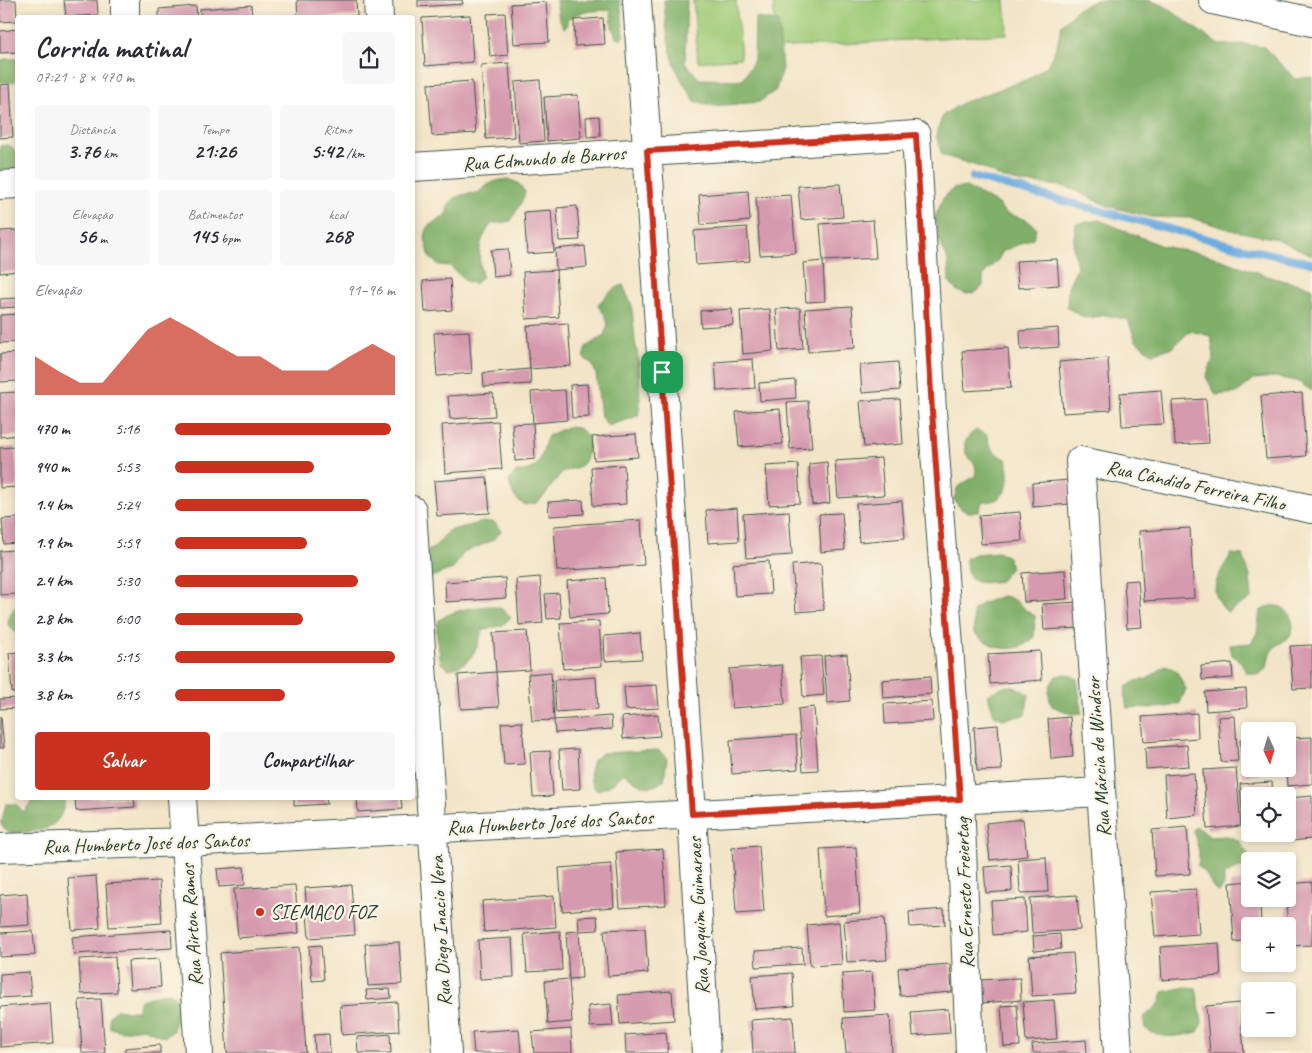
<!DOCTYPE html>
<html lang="pt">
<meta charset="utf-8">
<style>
:root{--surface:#fff;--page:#f7f7f7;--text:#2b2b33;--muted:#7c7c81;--accent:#c8321e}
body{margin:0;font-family:Caveat,sans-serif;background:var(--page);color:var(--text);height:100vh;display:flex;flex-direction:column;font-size:19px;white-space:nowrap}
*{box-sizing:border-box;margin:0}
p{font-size:16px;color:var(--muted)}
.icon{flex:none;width:28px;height:28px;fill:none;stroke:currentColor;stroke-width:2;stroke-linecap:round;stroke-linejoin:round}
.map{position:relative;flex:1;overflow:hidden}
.side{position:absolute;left:15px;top:15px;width:400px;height:785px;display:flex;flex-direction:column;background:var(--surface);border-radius:5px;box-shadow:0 2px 8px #0003}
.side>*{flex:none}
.needle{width:32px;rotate:176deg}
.fabs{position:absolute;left:1241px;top:722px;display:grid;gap:10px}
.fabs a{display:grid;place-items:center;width:55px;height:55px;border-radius:5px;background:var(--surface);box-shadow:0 2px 8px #0003;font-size:25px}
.pin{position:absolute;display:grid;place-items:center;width:42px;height:42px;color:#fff;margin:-21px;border-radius:10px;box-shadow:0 2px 8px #0006}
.round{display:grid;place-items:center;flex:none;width:52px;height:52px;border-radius:5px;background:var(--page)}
.overview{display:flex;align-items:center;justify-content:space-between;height:85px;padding:0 20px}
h1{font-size:28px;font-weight:800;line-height:38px}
.metrics{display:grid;grid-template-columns:repeat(3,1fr);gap:8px;height:85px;padding:5px 20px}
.metrics div{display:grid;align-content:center;border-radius:5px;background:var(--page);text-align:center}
.metrics b{font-size:21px;font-weight:800}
.metrics small{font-size:14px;font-weight:400}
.metrics p{font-size:14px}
.chart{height:140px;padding:10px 20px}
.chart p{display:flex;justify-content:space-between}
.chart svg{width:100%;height:90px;margin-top:5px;fill:var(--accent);opacity:.7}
.button{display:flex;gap:10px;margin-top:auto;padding:10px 20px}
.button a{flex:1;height:58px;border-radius:5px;background:var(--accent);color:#fff;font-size:20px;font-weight:800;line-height:58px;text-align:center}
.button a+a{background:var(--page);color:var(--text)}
ul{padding:0 20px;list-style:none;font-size:16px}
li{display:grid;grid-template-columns:80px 60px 1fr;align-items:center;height:38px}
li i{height:12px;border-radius:6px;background:var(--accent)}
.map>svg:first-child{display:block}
</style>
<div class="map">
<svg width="1312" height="1053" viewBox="0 0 1312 1053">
<rect width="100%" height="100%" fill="#fcf5e5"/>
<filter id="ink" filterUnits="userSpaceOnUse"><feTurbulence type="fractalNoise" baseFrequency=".02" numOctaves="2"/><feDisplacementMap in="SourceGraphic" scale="10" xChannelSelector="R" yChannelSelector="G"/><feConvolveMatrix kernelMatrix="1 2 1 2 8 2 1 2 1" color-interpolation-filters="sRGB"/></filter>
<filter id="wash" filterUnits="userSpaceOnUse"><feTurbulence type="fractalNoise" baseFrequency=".0096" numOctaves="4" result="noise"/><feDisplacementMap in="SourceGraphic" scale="20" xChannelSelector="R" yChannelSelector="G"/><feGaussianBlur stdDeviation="1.12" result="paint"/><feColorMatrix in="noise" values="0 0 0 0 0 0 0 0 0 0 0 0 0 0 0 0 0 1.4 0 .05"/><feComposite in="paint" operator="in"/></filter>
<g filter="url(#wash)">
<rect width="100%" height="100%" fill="#f2e4c7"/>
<!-- green -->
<path fill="#9fcb78" stroke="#5f8456" d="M693,0H736L741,58L698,62Z
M773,0H1005L1007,34L776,48Z"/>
<!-- forest -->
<path fill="#7faf68" stroke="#4f764e" d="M556,0H620L624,35L621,39L616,37L612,27L611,11C604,9 576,12 571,17C568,20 568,21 568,25L564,28L559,18Z
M664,0H687L685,62L699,79L743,80L754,60L755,18L778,21L782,68L776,90L759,102L715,106L695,101C670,67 667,42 664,0Z
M1096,0H1148L1163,5L1219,45L1241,44L1264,47L1295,79L1312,77V255L1277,239L1235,231L1192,218L1151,217L1108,206L1067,187L1045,184L1023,183L1002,178L983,168L942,155L936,135L943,115L962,103L1028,79L1047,66L1057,46L1062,24L1077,9Z
M5,59H17V79L14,82H0V62Z
M7,145L12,147L17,153V179L0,182V146Z
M508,179L518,183L525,192C522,204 516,210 511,221L491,224C477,245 478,253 482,276L475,284L465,281L450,266L439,265L430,258L425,238L427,227L446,215C449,196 460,194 478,193C487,184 495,180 508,179Z
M966,187L976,192L998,204L1005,213L1027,220L1036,228L1033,238L1003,251L998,260L983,275V286L975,293L965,294L956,290L949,282L948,260L939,240L935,217L944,197L953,189Z
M1099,220L1162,246L1208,255L1273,278L1312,287V391L1297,381L1275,377L1254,379L1237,393L1216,395L1206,377L1214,357L1211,336L1190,331L1173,347L1152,354L1136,341L1128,320L1106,315L1086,318L1067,308L1068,287L1077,267L1073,245L1076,224Z
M623,285L632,306L635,341L639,362L640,405L638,416L608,426L601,417L596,374L592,364L583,357L586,347L604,335L608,325L605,315L598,306C605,295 611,290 623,285Z
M567,427L578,428L587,435C590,447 588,455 581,466L562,472L544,496L536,503L525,505C514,499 511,493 509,480L516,472C544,470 539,457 548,436Z
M976,430L987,435C989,449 994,453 1006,459C1009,473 1011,494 995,500C991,502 986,501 982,502L979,512C966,513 960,511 954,499L957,488L976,475L975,464C961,452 961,441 976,430Z
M482,522H494L501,531L493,540L463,553L453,569C442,572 433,577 422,581L423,553L434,548L448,531Z
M998,552L1008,557L1011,568L1000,581C978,584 966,586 966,558L976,554Z
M1231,554L1243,555L1250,576L1252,598L1227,612C1205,589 1218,578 1231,554Z
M1002,596C1017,597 1022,610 1035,616L1034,638C1013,656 993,649 974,633L973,611L981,604Z
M17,605V634L8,625L9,615Z
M491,606L502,609L511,617L503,625L482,630C478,649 470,666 449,669L441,663L436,630L439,620C455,609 473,607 491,606Z
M1269,606C1273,606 1277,605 1281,607C1290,611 1296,624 1291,634C1287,641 1278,643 1273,649C1269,655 1268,662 1267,668L1258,675L1246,672L1241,662L1232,655L1230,645L1251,643L1257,633L1260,611Z
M1165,666L1176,670L1186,689L1180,703C1163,711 1146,706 1127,708L1125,697L1126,687L1136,681L1147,679Z
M1067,674L1077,679L1082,713L1072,714L1052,706C1047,693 1048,687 1056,676Z
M1009,686L1020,689L1029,695L1025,715L1003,719L994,715L988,695L998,689Z
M658,750L667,758L664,780C647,794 639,783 623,773C615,784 609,787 596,790L591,781L590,771L593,760L602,753Z
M34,798H65C62,833 38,831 10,833L1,825L6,804H16L24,812Z
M1196,826L1210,837L1227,836L1238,840L1248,854L1249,865L1224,874V885L1219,893L1214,889L1206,874L1198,867L1199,851L1193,830Z
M1185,987L1196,988L1202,1022L1198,1032C1179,1036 1162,1041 1145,1028L1143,1018L1160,1003L1163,992Z
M170,993L179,1000L173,1031L164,1037L143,1028L121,1031L110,1028L109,1016L117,1009L128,1011H138L139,1001L159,994Z"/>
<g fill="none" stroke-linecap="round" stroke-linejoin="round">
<!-- stream -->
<path stroke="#6dace0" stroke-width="8" d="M973,177L1238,247L1312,263"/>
</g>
<g id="blocks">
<!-- building -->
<path fill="#d69aaf" d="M0,0H16L17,21L0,22Z
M64,0H97L98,15L66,17Z
M297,0H356L357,16L298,18Z
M418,0H462L463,4L418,7Z
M546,2L549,42L514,44L511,4Z
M251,5L252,18H200V9Z
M196,6L197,18H159V9Z
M505,13L508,55L490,57L487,14Z
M470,15L473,62L425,66L422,18Z
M603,18L605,44L575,46L574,20Z
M18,29V52L0,53V31Z
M509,63L514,137L486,139L481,65Z
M540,80L544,141L519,143L515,82Z
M472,81L476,133L432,136L428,84Z
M10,84L13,137L0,138V85Z
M578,95L581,138L547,141L544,97Z
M599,116L600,136L587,137L586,117Z
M840,184L843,217L801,220L798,186Z
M748,191L750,221L701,225L699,195Z
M791,195L796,253L760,255L756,197Z
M577,206L580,240L559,241L557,208Z
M551,210L554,252L527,254L524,212Z
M873,220L876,258L823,261L820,224Z
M747,227L750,261L696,265L694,231Z
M18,230V271L0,273V231Z
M585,246L587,267L556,270L559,317L526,319L523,272L556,270L555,249Z
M508,249L510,275L493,277L491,250Z
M1057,259L1059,285L1018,288L1016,261Z
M823,261L825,301L806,302L803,263Z
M450,279L452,310L425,312L423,281Z
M18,298V307L0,308V299Z
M852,306L855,348L808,352L805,309Z
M800,308L803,349L779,351L776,309Z
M732,309L733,325L701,327L700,311Z
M770,309L773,351L743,354L740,311Z
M18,314V342L0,343V315Z
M568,323L571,366L530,369L527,326Z
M1058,328L1059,347L1021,350L1020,331Z
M469,331L472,373L437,376L434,333Z
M1008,348L1011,388L965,391L962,351Z
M18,353V381L0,382V354Z
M1108,358L1111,410L1063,413L1059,362Z
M753,359L755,388L717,391L715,362Z
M898,362L900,390L862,393L860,365Z
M530,369L531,384L484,387L483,373Z
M795,380L796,398L760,401L759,383Z
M587,384L589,417L572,418L570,385Z
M565,390L567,420L533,423L531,392Z
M1161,390L1164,424L1122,426L1120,393Z
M18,392V435L0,437V393Z
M493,393L495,416L450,419L448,396Z
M1302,393L1306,456L1266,459L1261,396Z
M900,399L903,444L864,447L860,401Z
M1206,399L1209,443L1175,445L1172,401Z
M808,401L812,448L790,449L787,402Z
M780,409L783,444L739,447L736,412Z
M498,421L502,469L445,473L442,425Z
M533,423L535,459L515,461L512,424Z
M636,434L638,457L594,460L592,437Z
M15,447L18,487L0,488V448Z
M881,458L884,495L838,498L835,461Z
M827,462L830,503L812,505L809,464Z
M798,464L800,503L769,505L766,466Z
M624,465L626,504L593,506L591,467Z
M487,477L490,513L437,516L434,481Z
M1069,480L1070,504L1033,507L1032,483Z
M583,500L584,514L549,516L548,502Z
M902,501L905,538L859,542L856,504Z
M737,508L739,541L708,543L706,510Z
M789,511L792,555L746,558L743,514Z
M1020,512L1022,541L981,544L979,515Z
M842,513L845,550L821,552L819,514Z
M18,518V543L4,544L2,519Z
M641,520L644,565L557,571L554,526Z
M1190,528L1194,598L1144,601L1139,531Z
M14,550L17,594L0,595V551Z
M769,561L771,594L735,596L733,564Z
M821,563L824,610L796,612L792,565Z
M1065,570L1067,599L1024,602L1022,573Z
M540,577L543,623L519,625L516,579Z
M505,578L506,598L446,602L445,582Z
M606,578L608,614L570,617L567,581Z
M1138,580L1142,627L1127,628L1124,581Z
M559,593L561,618L547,619L545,594Z
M1078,602L1080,628L1044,630L1042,604Z
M599,621L602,666L563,669L560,623Z
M527,631L530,670L496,672L493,633Z
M640,633L642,659L605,661L604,636Z
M1312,645V688L1293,689L1290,646Z
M1040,651L1042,680L990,684L988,654Z
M18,652V692L12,693L9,653Z
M847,654L850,701L827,703L824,656Z
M821,656L824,695L803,697L800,657Z
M1232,663L1233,678L1202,680L1201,666Z
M782,665L785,704L732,708L729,669Z
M496,672L499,707L461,709L458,675Z
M551,672L554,720L532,721L528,674Z
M930,676L931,694L883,698L882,680Z
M596,677L598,709L556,712L554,680Z
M657,685L659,708L626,710L624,687Z
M1246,689L1247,708L1206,711L1205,692Z
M18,698V708L0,709V699Z
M932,701L933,721L885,724L884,704Z
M814,707L818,770L803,771L798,709Z
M1197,713L1198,738L1144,742L1142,717Z
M658,714L660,736L623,739L622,717Z
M611,716L612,729L555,733L554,720Z
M1235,716L1238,761L1221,762L1218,717Z
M0,717H1L4,748H0Z
M1070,717L1073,757L1051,759L1048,719Z
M522,722L525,764L504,765L501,723Z
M998,725L1002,770L977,771L974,727Z
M796,735L798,769L732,774L730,740Z
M1312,737V784L1287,786L1286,769H1288V738Z
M1240,740H1250V769H1258L1259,774L1243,776Z
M1187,745L1189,766L1146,769L1145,748Z
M578,749L580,789L562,790L559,750Z
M550,751L553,796L533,797L530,752Z
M1236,768L1241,826L1207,829L1203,770Z
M1194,773L1197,815L1167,818L1164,775Z
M1272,782L1273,796H1250V834H1276V836L1244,838L1240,784Z
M1312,796V839L1290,841L1288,798Z
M75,798H134L135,807L76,811Z
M294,798H326L327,804L294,806Z
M357,798H401L402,809L358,812Z
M1023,819L1027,856L990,860L986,823Z
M1187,827L1190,874L1155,876L1152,830Z
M759,846L764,912L736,914L732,848Z
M856,847L860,913L824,916L820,849Z
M663,849L666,905L620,908L616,852Z
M1046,857L1048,892L1020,893L1018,859Z
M611,864L614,907L562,911L559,868Z
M1011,865L1012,891L986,893L984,867Z
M244,867L245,885L219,887L217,869Z
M96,876L100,928L72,930L68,878Z
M159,881L162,923L109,927L106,884Z
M1250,881V899H1260L1261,926H1250V940L1234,942L1230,883Z
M1312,882V945L1289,946L1286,899H1288V884Z
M295,885L299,933L238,938L234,889Z
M351,885L355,935L309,938L305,888Z
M1196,889L1199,934L1155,937L1151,892Z
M27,893L29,925L0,927V895Z
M1077,895L1080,930L1032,933L1030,898Z
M554,896L556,927L484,932L482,901Z
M1025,899L1027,932L993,935L991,901Z
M944,909L945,925L910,927L909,912Z
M597,916L598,930L579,931L578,917Z
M884,918L887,960L847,962L844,921Z
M839,922L842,964L810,966L807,925Z
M645,928L648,973L608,976L604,930Z
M171,930L172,948L74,954L72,937Z
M33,931L35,955L0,957V933Z
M560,931L562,970L527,972L524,934Z
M579,931L582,978L569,979L566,932Z
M1060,934L1061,949L1034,951L1033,936Z
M512,938L514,977L480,979L478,940Z
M399,942L402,984L368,986L365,944Z
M1219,943L1221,976L1162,980L1160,947Z
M321,945L324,980L312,981L309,946Z
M299,947L306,1053H227L220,953Z
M802,948L803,964L756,967L755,951Z
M1073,953L1076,993L1032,996L1029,956Z
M115,957L117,992L81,994L79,959Z
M159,959L161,987L130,989L128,961Z
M950,964L952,992L900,996L898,968Z
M29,972L31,996L0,998V974Z
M872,972L875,1010L844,1012L842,974Z
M792,973L794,1006L755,1009L752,976Z
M1020,978L1021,1000L981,1003L979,980Z
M569,979L572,1022L548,1024L545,981Z
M390,989L391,998L367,1000L366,990Z
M672,991L674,1020L620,1024L618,995Z
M101,999L105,1053H82L79,1000Z
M1054,1000L1057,1039L1026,1041L1023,1002Z
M397,1002L399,1031L342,1035L340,1006Z
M50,1003L53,1043L0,1047V1007Z
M1240,1003L1244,1053H1210L1206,1006Z
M611,1004L613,1026L590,1027L588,1006Z
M1017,1005L1020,1046L1004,1047L1001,1006Z
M948,1009L950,1033L913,1036L911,1012Z
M890,1015L892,1053H846L843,1018Z
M793,1017L795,1053H753L751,1020Z
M519,1029L521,1053H474L472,1032Z
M571,1029L572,1053H534L532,1032Z
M666,1032L668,1053H626L625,1035Z
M329,1034L330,1053H315L314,1035Z
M390,1034L391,1053H358L357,1037Z
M1086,1040L1087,1053H1033L1032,1044Z
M160,1045V1053H125V1048Z"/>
</g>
</g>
<g filter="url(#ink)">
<use href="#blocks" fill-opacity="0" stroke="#3f564a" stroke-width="1"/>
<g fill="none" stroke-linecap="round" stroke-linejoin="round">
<defs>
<path id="street" d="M125,0V18
M378,0L379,18
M637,0L692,814L706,1053
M1213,0L1312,22
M412,167L916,135L932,411L960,799L970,1053
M0,185L18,184
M412,510L447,1053
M182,798L199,1053
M0,848L186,842L1100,792
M1118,1053L1080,461L1312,509"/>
</defs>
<!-- street casing -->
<use href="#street" stroke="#3f564a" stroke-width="30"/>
<!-- street -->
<use href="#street" stroke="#fff" stroke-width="28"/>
</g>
</g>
<g fill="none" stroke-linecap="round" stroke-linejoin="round" filter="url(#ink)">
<defs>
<path id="route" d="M916,135L932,411L960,799L692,814L647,151Z"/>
</defs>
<!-- route casing -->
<use href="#route" stroke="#fff" stroke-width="10"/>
<!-- route -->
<use href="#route" stroke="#c8321e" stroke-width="6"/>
</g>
<!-- markers -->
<circle fill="#c8321e" stroke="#fcf5e5" stroke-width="2" cx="260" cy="912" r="5"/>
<g text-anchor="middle" stroke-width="4.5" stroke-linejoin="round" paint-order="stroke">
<!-- street labels -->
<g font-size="20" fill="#1f3d34" stroke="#fcf5e5">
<text transform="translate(544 158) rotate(-4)" y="7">Rua Edmundo de Barros</text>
<text transform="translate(1196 485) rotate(12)" y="7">Rua Cândido Ferreira Filho</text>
<text transform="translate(1098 757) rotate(-94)" y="7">Rua Márcia de Windsor</text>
<text transform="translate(550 822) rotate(-3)" y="7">Rua Humberto José dos Santos</text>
<text transform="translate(146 843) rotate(-2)" y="7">Rua Humberto José dos Santos</text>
<text transform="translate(964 893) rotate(-92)" y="7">Rua Ernesto Freiertag</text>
<text transform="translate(698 916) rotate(-93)" y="7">Rua Joaquim Guimaraes</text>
<text transform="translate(191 925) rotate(-94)" y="7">Rua Airton Ramos</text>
<text transform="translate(440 931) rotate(-93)" y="7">Rua Diego Inacio Vera</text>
</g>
<!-- poi labels -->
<g font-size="20" fill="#1f3d34" stroke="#fcf5e5" text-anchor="start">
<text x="270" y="919">SIEMACO FOZ</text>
</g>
</g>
</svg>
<div class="fabs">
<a><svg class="needle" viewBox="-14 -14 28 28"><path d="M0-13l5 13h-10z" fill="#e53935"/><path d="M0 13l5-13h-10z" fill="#7c7c81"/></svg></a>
<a><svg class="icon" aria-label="locate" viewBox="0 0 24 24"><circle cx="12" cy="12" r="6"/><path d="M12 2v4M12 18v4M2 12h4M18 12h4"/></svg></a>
<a><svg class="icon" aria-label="layers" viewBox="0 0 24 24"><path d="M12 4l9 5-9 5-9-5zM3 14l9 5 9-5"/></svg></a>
<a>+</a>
<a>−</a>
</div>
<div class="pin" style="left:662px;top:372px;background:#1e9e55"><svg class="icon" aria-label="arrive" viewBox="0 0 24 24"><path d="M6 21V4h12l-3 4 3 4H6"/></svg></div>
<section class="side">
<div class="overview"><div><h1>Corrida matinal</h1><p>07:21 · 8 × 470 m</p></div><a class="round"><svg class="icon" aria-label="share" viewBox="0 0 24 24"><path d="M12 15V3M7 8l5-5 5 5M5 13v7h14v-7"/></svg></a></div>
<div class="metrics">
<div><p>Distância</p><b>3.76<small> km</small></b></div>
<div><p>Tempo</p><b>21:26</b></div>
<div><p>Ritmo</p><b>5:42<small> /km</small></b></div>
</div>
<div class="metrics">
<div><p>Elevação</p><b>56<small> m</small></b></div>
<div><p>Batimentos</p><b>145<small> bpm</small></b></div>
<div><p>kcal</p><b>268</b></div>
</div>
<div class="chart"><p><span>Elevação</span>91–96 m</p>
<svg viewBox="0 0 160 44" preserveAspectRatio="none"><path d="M0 44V25L10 32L20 38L30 38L40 25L50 12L60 6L70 12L80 19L90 25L100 25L110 32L120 32L130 32L140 25L150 19L160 25V44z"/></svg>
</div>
<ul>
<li><b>470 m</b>5:16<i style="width:98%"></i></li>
<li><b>940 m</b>5:53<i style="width:63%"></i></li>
<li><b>1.4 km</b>5:24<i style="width:89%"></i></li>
<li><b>1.9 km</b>5:59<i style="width:60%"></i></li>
<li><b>2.4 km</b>5:30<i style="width:83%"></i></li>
<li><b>2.8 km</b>6:00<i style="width:58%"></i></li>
<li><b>3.3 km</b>5:15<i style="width:100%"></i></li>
<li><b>3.8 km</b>6:15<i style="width:50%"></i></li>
</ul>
<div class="button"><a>Salvar</a><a>Compartilhar</a></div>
</section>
</div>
